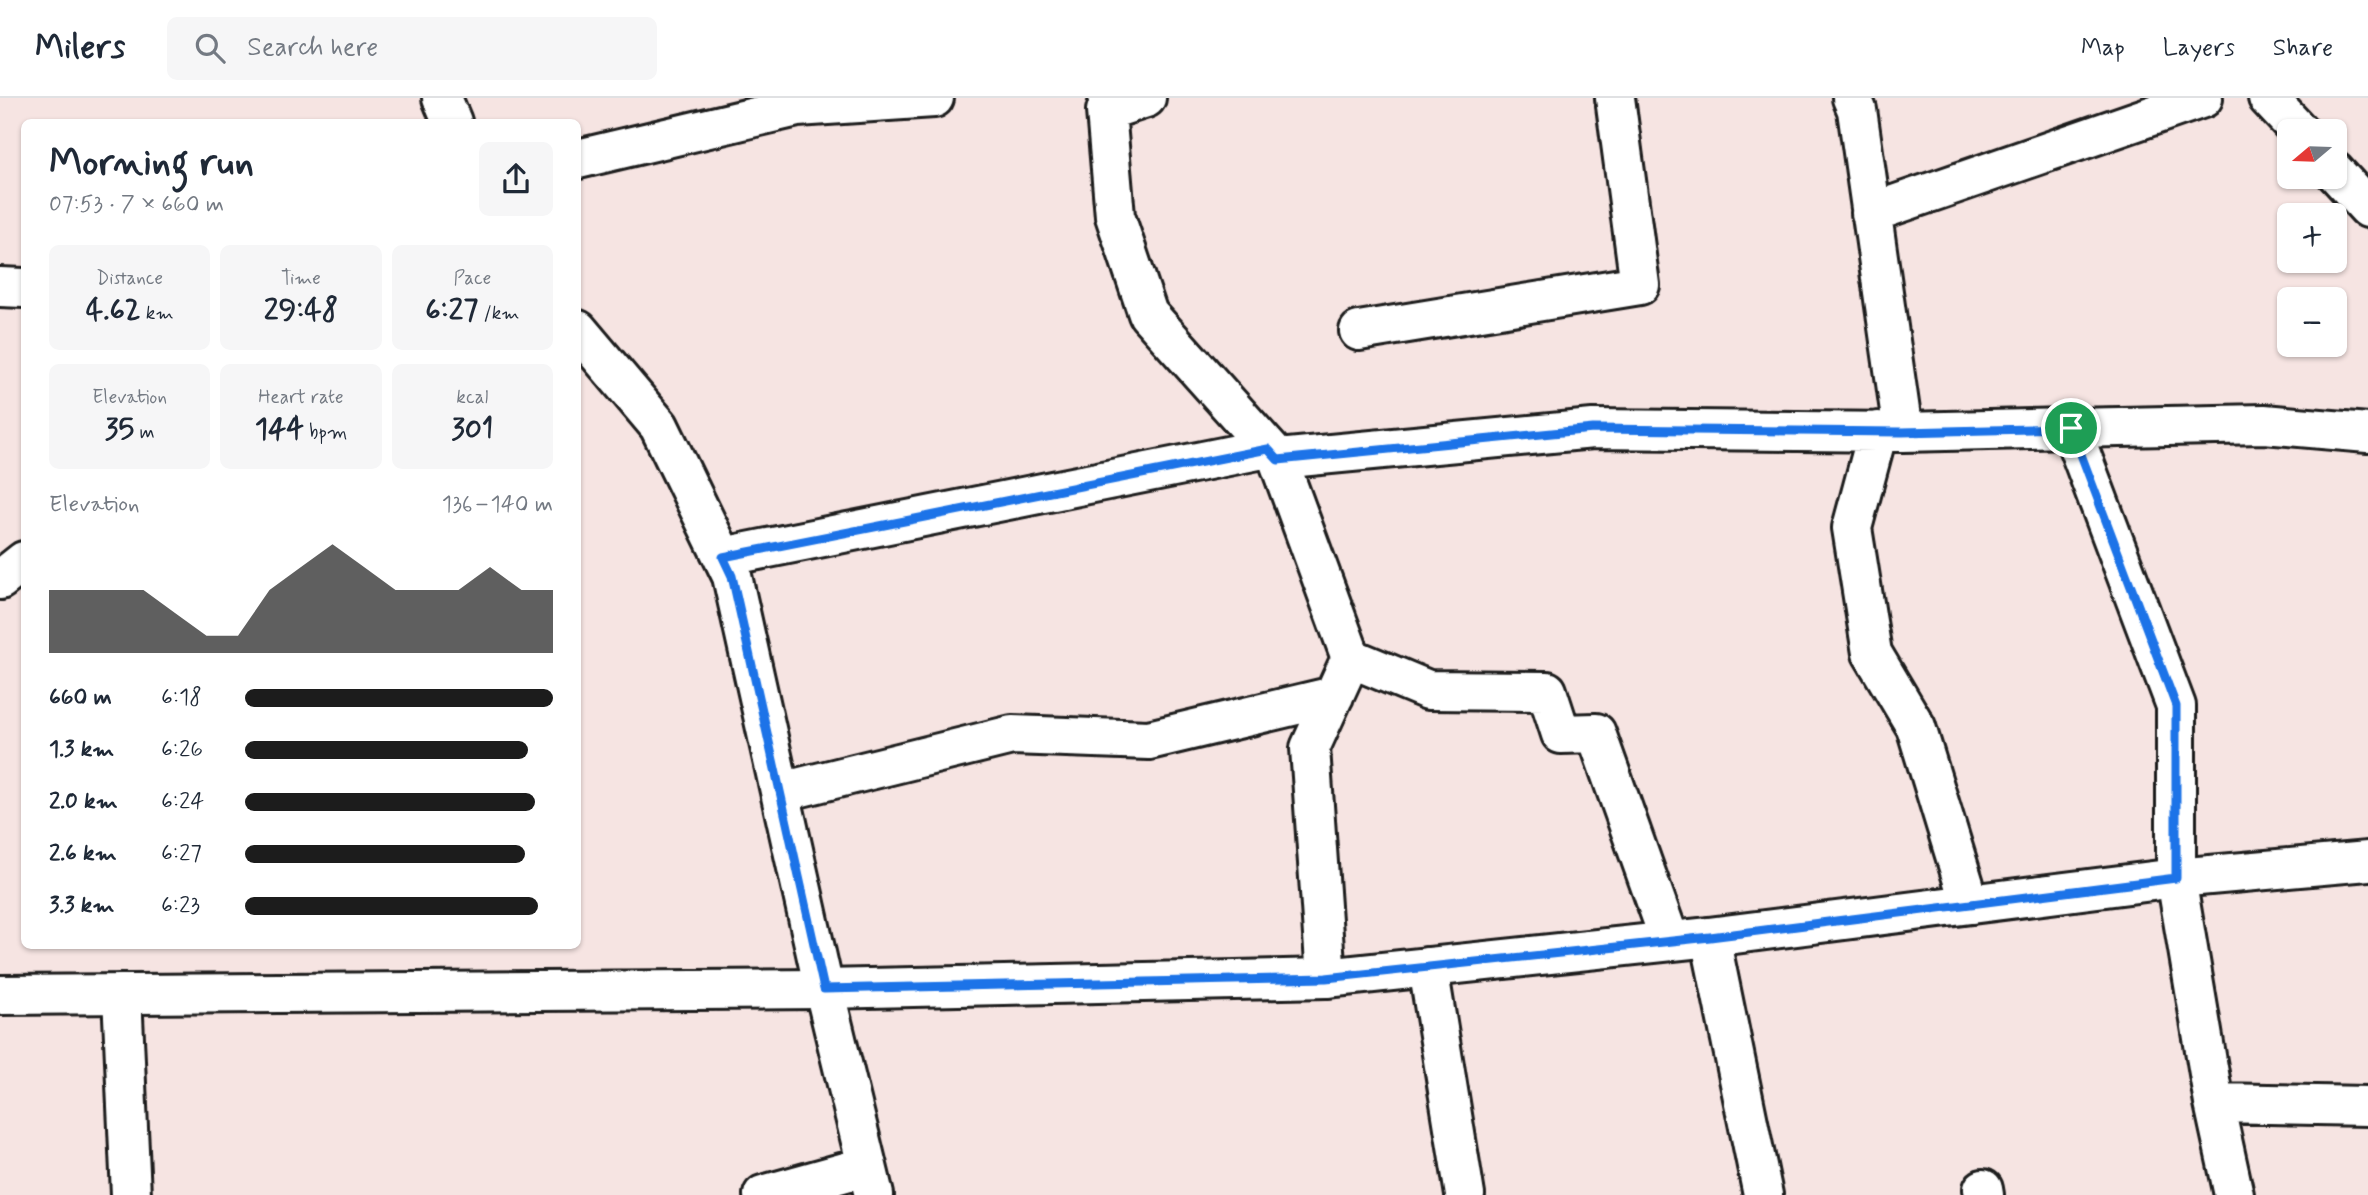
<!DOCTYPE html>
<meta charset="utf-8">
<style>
:root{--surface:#fff;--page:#f6f6f7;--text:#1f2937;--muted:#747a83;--line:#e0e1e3;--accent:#1c1c1c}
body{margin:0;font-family:Mynerve,sans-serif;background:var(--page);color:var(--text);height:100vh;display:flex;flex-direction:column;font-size:26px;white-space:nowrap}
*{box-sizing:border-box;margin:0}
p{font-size:23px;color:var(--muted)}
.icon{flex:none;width:38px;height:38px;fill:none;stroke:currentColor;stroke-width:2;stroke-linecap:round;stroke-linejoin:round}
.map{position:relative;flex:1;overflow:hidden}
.panel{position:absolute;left:21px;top:21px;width:560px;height:830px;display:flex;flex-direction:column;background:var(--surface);border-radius:10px;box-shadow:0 2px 5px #0004}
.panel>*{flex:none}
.needle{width:46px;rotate:251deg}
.fabs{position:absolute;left:2277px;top:21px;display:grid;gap:14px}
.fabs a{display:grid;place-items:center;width:70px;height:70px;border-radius:10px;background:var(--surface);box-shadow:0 2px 5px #0004;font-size:35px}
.pin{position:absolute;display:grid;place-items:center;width:60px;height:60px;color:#fff;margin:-30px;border:4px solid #fff;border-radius:50%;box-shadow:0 2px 7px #0007}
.round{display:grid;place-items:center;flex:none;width:74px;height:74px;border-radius:10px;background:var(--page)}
.summary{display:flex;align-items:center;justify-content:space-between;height:119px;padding:0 28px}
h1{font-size:38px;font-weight:700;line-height:52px}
.stats{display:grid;grid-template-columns:repeat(3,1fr);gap:10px;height:119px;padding:7px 28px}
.stats div{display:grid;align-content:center;border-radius:10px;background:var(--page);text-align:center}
.stats b{font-size:30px;font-weight:700}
.stats small{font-size:19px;font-weight:400}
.stats p{font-size:19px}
.chart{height:196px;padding:14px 28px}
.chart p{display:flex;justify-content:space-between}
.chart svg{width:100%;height:126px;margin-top:7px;fill:var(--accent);opacity:.7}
ul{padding:0 28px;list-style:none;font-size:23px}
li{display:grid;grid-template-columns:112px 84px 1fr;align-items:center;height:52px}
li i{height:18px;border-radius:9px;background:var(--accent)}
header{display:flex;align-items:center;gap:42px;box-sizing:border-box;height:98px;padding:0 35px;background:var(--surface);border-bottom:2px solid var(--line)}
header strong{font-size:33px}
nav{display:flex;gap:38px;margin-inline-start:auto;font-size:24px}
.search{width:490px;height:63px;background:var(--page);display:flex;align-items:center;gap:18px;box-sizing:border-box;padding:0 24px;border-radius:10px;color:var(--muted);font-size:26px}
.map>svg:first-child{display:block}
</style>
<header>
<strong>Milers</strong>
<div class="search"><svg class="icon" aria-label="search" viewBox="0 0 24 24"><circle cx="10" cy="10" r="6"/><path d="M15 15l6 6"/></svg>Search here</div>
<nav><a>Map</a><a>Layers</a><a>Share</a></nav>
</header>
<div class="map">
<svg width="2368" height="1097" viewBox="0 0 2368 1097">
<rect width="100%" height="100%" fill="#f6e4e2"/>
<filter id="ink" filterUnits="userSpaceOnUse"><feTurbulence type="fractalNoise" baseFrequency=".0143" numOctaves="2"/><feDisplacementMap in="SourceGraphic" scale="14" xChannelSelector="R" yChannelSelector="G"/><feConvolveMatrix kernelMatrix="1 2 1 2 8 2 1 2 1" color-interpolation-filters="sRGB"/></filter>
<g filter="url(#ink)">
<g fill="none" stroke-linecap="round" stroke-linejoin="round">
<defs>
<path id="street" d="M442,0L452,24
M1110,0L1106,13L1115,118L1148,216L1278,361L1351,560L1310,650L1326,880
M1852,0L1857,12L1903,334L2071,330L2176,608V780L2214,1005L2234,1097
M2268,0L2299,33
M1106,13L1146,0
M578,61L797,9L934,0
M2334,73L2368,110
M1871,115L2203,0
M0,189L24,190
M578,232L659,328L732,478L824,891L874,1097
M1359,233L1640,187L1615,0
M2071,330L2264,326L2368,335
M1878,333L1852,430L1872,555L1916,629L1970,806
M1278,361L1593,331L1903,334
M723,459L1268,350
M0,482L24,463
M1351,560L1428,592L1547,593L1561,636L1596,635L1670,843
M781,694L1012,637L1149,642L1334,598
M1710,839L1763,1097
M1428,869L1465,1097
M122,896L131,1097
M2214,1005L2368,1008
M1983,1091L1984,1097
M763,1097L867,1068"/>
<path id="secondary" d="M0,897L824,891L1326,880L1710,839L2176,780L2368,763"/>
</defs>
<!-- street casing -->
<use href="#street" stroke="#1c1c1c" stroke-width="44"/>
<!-- secondary casing -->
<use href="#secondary" stroke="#1c1c1c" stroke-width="44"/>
<!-- street -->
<use href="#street" stroke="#fff" stroke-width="38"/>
<!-- secondary -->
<use href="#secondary" stroke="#fff" stroke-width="38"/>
</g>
</g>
<g fill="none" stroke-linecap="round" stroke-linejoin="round" filter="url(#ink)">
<defs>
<path id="route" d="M2071,330L2176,608V780L1710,839L1326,880L824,891L732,478L723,459L1268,351L1278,362L1593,331L1902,334Z"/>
</defs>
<!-- route casing -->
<use href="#route" stroke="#fff" stroke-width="14"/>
<!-- route -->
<use href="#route" stroke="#1a73e8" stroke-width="9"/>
</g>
</svg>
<div class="fabs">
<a><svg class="needle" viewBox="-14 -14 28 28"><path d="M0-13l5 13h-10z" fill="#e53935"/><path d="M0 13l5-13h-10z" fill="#747a83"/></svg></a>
<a>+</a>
<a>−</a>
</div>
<div class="pin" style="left:2071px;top:330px;background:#1e9e55"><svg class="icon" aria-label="arrive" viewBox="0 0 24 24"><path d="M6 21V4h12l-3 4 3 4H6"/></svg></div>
<section class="panel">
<div class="summary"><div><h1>Morning run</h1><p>07:53 · 7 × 660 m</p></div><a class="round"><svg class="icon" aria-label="share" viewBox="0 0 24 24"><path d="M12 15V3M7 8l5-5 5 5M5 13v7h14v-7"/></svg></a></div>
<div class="stats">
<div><p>Distance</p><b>4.62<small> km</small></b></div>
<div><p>Time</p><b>29:48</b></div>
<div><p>Pace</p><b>6:27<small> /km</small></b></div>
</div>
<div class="stats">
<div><p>Elevation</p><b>35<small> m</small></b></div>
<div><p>Heart rate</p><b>144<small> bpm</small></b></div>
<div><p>kcal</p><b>301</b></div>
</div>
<div class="chart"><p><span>Elevation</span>136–140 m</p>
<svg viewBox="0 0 160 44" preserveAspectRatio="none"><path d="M0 44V22L10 22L20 22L30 22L40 30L50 38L60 38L70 22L80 14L90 6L100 14L110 22L120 22L130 22L140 14L150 22L160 22V44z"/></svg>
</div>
<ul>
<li><b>660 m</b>6:18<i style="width:100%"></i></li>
<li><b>1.3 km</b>6:26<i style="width:92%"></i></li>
<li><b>2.0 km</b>6:24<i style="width:94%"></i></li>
<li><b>2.6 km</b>6:27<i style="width:91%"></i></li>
<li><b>3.3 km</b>6:23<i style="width:95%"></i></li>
</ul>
</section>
</div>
